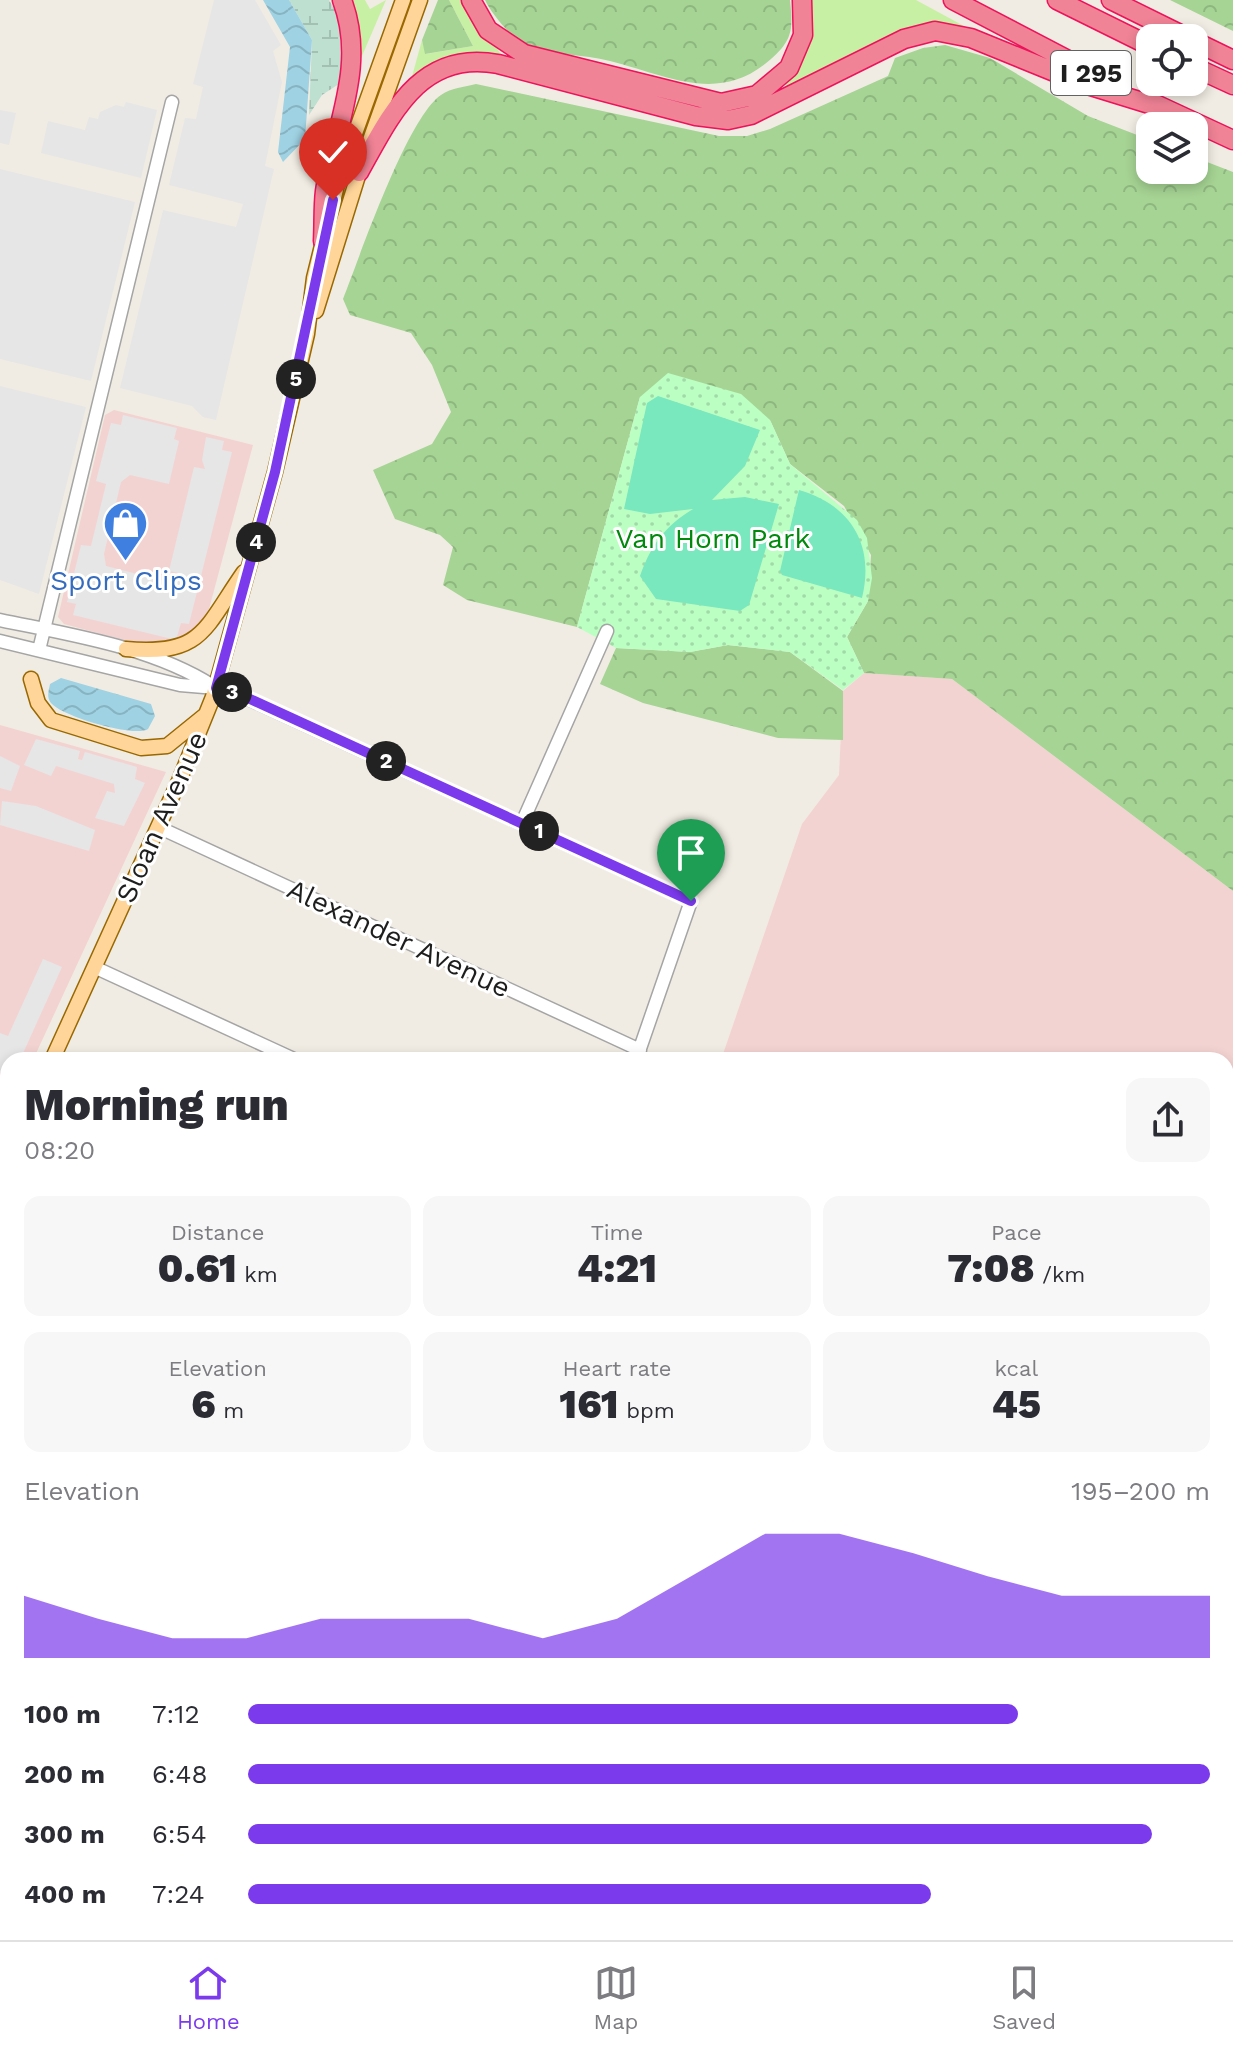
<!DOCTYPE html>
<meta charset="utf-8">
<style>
:root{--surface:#fff;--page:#f7f7f7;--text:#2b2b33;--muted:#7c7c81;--line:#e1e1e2;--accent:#7c3aed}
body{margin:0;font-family:"Work Sans",sans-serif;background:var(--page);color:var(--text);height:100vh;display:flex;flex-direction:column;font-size:30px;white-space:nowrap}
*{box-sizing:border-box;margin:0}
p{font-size:26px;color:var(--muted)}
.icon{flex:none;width:44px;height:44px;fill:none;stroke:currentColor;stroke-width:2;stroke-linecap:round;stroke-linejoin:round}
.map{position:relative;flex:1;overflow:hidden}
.side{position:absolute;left:0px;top:1052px;width:1234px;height:888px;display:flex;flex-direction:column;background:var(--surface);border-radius:24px 24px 0 0;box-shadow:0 4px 12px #0003}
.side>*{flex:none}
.tools{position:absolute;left:1136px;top:24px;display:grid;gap:16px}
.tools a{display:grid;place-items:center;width:72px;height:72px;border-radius:16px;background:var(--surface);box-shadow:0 4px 12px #0003;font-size:40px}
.pin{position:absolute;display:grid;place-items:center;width:68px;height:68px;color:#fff;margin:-82px -34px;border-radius:50% 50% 50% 0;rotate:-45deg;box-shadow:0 0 8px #0007}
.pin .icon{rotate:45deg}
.km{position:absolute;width:40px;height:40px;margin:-20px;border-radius:50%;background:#222;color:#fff;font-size:22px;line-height:40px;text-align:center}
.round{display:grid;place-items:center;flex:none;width:84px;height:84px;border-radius:16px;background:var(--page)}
.head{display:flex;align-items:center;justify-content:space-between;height:136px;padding:0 24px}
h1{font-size:44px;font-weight:800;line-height:60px}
.stats{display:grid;grid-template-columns:repeat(3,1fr);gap:12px;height:136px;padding:8px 24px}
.stats div{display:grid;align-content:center;border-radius:16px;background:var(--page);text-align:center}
.stats b{font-size:40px;font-weight:800}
.stats small{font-size:22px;font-weight:400}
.stats p{font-size:22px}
.chart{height:224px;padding:16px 24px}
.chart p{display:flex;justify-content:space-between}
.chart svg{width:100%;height:144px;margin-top:8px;fill:var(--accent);opacity:.7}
ul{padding:0 24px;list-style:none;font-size:26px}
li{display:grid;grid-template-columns:128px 96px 1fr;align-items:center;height:60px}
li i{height:20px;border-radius:10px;background:var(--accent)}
.tabs{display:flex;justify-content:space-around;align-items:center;height:112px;border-top:2px solid var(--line);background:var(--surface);font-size:22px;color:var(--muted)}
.tabs a{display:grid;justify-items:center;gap:4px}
.tabs .on{color:var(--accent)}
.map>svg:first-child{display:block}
</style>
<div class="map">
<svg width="1233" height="1940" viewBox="0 0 1233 1940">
<defs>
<pattern id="forest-crowns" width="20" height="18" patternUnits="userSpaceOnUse" patternTransform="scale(2)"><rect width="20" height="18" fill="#a6d494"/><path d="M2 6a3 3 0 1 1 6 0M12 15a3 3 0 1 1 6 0" fill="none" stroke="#8eb67f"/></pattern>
<pattern id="wetland-marsh" width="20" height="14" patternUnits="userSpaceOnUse" patternTransform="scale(2)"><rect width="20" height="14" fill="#bee0d1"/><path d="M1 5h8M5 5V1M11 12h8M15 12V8" fill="none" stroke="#a3c0b3"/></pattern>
<pattern id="park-dots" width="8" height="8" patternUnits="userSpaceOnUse" patternTransform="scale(2)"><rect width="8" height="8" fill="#bcffc2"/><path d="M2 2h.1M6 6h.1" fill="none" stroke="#a1daa6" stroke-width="1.8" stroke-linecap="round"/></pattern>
<pattern id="water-waves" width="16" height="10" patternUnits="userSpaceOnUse" patternTransform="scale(2)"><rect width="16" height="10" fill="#9fd2e3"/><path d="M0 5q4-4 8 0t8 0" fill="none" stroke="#88b4c2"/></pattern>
</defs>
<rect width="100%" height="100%" fill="#f0ece3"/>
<!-- commercial -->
<path fill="#f3d3d1" d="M114,410L253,445L209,609L190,638L146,646L64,624L58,617L105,415Z
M864,673L952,679L1233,891V1089L1226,1084V1060H1194L1185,1053L1181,1060H721L802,824L839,775L843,691Z
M0,725L166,772L33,1060H8V1117L0,1135Z
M8,1508V1817L0,1816V1519Z"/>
<!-- grass -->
<path fill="#c8f0a4" d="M348,0H365L370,9L386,0L359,63V27Z
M449,0H465L504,59L455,55L411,80L422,40L426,54L473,46Z
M809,0H916L975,32L930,25L783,90L795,70Z"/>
<!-- forest -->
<path fill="url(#forest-crowns)" d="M438,0H449L473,46L425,54L422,40Z
M485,0H790C793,29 793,40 771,59C720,105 669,76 610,61C583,54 553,56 526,45C512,39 491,13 485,0Z
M1170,0H1233V31Z
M945,45L990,58L1088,116L1150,140V170H1194V157L1233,172V891L952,679L864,673L847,637L868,601L871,555L844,506L790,464L770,420L640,397L577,627L467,600L443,585L453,547L440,535L395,519L373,470L432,444L451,412L432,365L411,333L350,315L343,299C360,256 407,118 441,95C450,88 465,87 476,84L719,136H747L770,129L888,76L895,58L923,48Z
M728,645L790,652L843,691V740L778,738L643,703L600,684L616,648L690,652Z
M1226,1118L1233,1122V1393L1226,1394Z"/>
<!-- wetland -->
<path fill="url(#wetland-marsh)" d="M289,0H329L339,17L342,82L322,95L309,115L312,40Z"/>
<!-- park -->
<path fill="url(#park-dots)" d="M668,373L741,394L770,420L790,464L857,520L867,538L872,578L868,601L847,637L864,673L843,690L790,652L728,645L690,652L616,648L577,627L640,397Z"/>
<!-- pitch -->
<path fill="#79e8be" d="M658,396L760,430L745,466L712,500L745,497L779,504L749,605L740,611L656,599L640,576C651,545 665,526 693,509L650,514L624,509L647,403Z
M799,490C851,505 875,545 862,598L782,575L780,571Z"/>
<!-- parking -->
<path fill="#e6e6e6" d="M214,0H255L281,45L273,51L282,82L265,166L274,169L216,420L203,417L192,406L120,388L163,210L236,227L243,204L169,185L185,118L196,119L203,87L193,84Z
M126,102L157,110L141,178L41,153L48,121L85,130L89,117L98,119L100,112L116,105L124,107Z
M0,110L16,113L9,145L0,143Z
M0,169L135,202L91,381L0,359Z
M0,386L86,407L39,594L0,580Z
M123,415L177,428L174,439L179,441L169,484L130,475L121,482L104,554L106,566L165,581L177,577L178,573L169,571L194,467L205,469L202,460L206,437L224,441L222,450L232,452L189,624L181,623L176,640L73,615L76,604L67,602L81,545L91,546L106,484L96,481L111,423L121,425Z
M36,739L80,751L78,759L82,760L85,752L137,767L135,779L145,783L124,826L95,818L107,791L115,793L114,784L56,766L51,776L24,765Z
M0,756L20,766L11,791L0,788Z
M2,801L36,806L95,830L89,851L0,825Z
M43,959L62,967L20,1060H8V1076L0,1072V1033L8,1036Z"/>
<!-- water -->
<path fill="url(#water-waves)" d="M263,0H289L312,40L305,139L283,162L278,152L290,47Z
M61,678L151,704L155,716L148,729C135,738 61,716 51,703C46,697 49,690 50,684Z
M1226,1862L1233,1867V1928L1226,1923Z"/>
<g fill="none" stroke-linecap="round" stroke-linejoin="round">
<defs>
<path id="minor" d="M0,620C71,635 152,647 213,686
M0,641L180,685L216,688L242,696L691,901L636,1060
M39,650L172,102
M522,823L607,631
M158,827L640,1050
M94,967L296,1060
M1226,1097L1233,1103
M0,1261L8,1265
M169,1940L170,1932
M778,1940L784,1932"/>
<path id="major" d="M369,143L420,0
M316,311L362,163
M126,649C203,656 204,629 244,572
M31,679L38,703L51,720L141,748L167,746L204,716
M52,1060L179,781L213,697L275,472L307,334L314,278L338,181L403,0
M0,1173L8,1155
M0,1442L8,1447
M721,1932L732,1940"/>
<path id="highway" d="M471,0L488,30L524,54L721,103L757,95L789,68L803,35L802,0
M953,0L1114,84
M1057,0L1150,46
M1111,0L1188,38
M1194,41L1233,60
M1194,67L1233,85
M1151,102L1233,140
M359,172C391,115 420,49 498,64L696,116L728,120L751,115L904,39L935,31L971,38L1084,84L1162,108
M323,241C324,224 323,207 325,191C335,125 367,66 342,0"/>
</defs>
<!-- minor casing -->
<use href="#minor" stroke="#a5a5a5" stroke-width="15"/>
<!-- major casing -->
<use href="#major" stroke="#996800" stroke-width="17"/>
<!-- highway casing -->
<use href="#highway" stroke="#ed125a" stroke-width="21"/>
<!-- minor -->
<use href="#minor" stroke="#fff" stroke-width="12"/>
<!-- major -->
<use href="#major" stroke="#ffd59a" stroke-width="14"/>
<!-- highway -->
<use href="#highway" stroke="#f08396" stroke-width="18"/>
</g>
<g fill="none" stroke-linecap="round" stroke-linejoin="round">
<defs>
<path id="route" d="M333,200L275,472L216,688L250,699L691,901"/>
</defs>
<!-- route casing -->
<use href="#route" stroke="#fff" stroke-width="16"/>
<!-- route -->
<use href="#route" stroke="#7c3aed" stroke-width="10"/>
</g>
<!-- icons -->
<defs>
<symbol id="shop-pin" viewBox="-11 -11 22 30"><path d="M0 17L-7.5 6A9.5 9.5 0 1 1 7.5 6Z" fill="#3f7fe0" stroke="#fff"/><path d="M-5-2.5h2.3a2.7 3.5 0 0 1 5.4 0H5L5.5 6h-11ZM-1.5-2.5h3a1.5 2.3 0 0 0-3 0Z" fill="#fff"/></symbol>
</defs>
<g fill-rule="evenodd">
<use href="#shop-pin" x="100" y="498" width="51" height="69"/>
</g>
<g text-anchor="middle" stroke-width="6" stroke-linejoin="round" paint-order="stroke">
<!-- shield labels -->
<rect fill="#fff" stroke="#626262" stroke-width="2" x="1051" y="51" width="80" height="44" rx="6"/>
<g font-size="26" font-weight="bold" fill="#1e1e1e">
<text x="1091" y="82">I 295</text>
</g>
<!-- park labels -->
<g font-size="28" fill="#00890d" stroke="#fff">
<text x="713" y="548">Van Horn Park</text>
</g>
<!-- shop labels -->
<g font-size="28" fill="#366cbe" stroke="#fff">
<text x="126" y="590">Sport Clips</text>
</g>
<!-- street labels -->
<g font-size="28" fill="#1e1e1e" stroke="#fff">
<text transform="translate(161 817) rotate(-66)" y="10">Sloan Avenue</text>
<text transform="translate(399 938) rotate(25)" y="10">Alexander Avenue</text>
</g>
</g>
</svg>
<div class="tools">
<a><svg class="icon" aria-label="locate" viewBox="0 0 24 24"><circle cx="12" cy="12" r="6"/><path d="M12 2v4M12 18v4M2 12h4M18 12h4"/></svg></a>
<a><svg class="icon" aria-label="layers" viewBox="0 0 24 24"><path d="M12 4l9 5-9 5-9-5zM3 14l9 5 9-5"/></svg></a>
</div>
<div class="pin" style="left:691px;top:901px;background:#1e9e55"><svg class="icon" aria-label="arrive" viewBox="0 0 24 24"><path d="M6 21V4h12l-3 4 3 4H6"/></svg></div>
<div class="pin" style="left:333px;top:200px;background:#d93025"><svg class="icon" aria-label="check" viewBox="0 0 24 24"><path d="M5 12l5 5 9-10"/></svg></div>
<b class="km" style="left:539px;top:831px">1</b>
<b class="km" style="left:386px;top:761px">2</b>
<b class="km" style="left:232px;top:692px">3</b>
<b class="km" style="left:256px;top:542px">4</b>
<b class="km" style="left:296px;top:379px">5</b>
<section class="side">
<div class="head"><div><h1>Morning run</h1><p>08:20</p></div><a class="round"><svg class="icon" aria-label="share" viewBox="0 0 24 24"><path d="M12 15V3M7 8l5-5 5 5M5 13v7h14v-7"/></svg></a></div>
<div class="stats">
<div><p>Distance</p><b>0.61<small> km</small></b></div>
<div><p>Time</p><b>4:21</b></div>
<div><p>Pace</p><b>7:08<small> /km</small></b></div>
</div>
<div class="stats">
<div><p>Elevation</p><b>6<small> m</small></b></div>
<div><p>Heart rate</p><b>161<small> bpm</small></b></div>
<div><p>kcal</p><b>45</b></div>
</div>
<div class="chart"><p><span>Elevation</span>195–200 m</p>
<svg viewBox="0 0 160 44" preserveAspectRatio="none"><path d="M0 44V25L10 32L20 38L30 38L40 32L50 32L60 32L70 38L80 32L90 19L100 6L110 6L120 12L130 19L140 25L150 25L160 25V44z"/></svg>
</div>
<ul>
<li><b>100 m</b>7:12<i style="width:80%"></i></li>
<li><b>200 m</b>6:48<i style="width:100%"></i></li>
<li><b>300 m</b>6:54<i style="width:94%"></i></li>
<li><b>400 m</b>7:24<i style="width:71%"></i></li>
</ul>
</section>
</div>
<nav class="tabs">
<a class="on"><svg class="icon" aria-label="home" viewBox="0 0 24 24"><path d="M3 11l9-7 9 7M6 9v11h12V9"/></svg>Home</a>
<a><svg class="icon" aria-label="map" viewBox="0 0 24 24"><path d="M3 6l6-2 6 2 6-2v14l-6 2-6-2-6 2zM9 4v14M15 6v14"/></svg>Map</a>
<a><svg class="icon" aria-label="saved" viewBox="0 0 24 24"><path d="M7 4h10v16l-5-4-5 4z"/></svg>Saved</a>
</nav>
